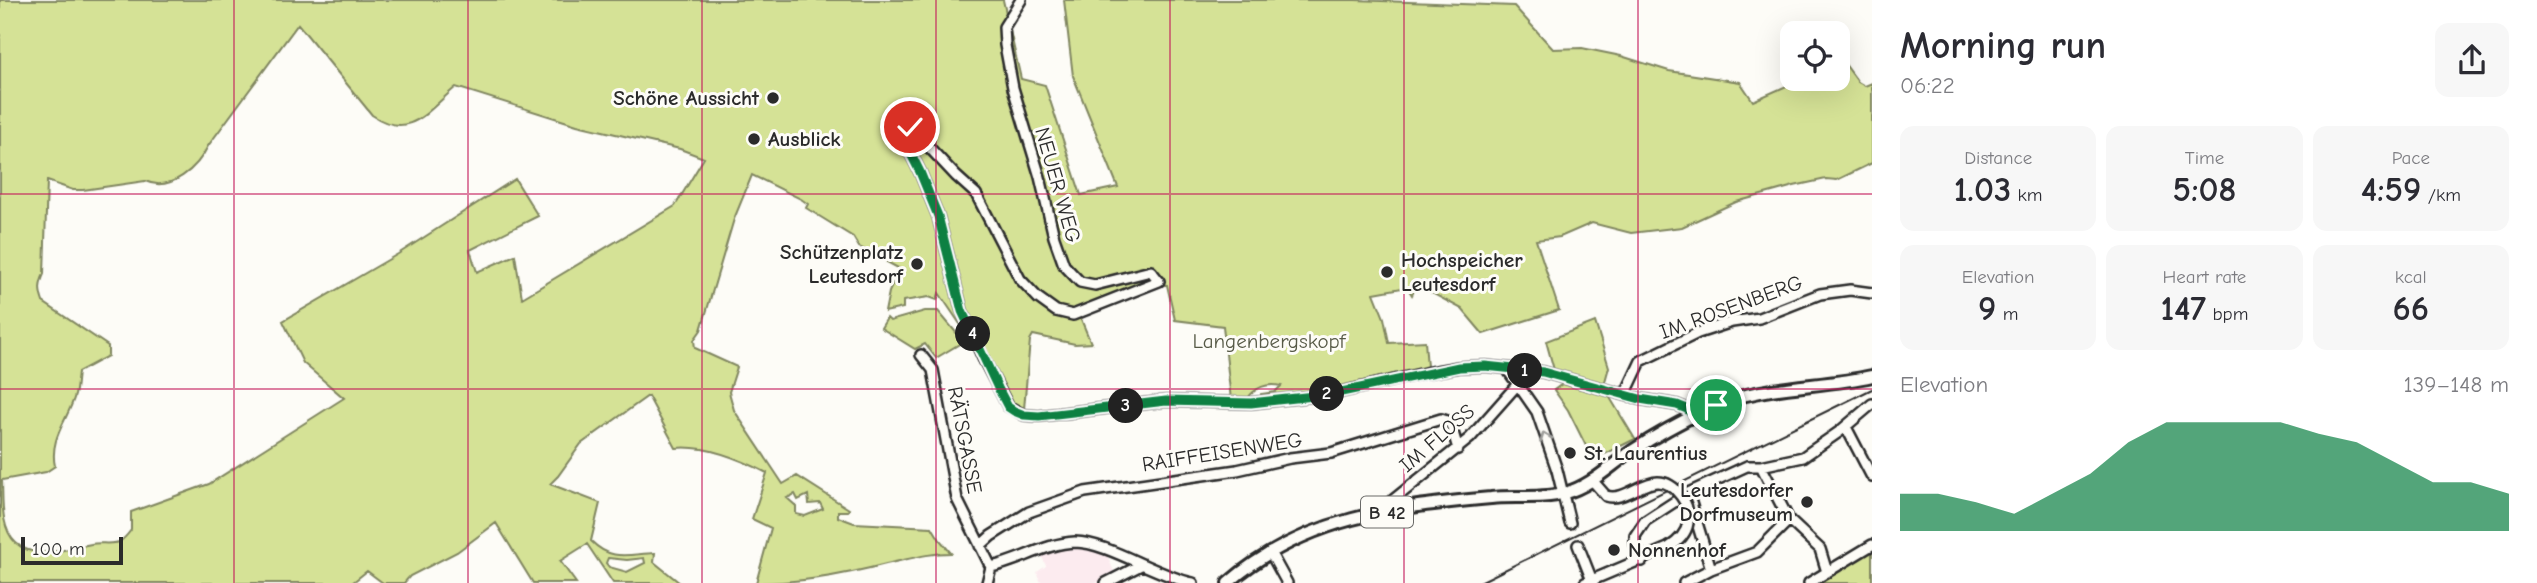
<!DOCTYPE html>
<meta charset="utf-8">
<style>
:root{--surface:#fff;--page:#f7f7f7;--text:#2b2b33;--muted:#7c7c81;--accent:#0b8043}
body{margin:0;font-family:"Comic Neue",sans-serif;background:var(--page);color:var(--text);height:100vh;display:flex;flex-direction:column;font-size:26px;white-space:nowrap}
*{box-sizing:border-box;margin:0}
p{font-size:23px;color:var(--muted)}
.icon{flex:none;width:38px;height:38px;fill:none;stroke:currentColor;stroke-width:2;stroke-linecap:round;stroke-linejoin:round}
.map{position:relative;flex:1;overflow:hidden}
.side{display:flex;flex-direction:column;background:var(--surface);width:665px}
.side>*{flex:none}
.buttons{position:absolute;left:1780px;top:21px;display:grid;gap:14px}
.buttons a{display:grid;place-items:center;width:70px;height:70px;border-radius:14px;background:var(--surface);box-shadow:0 7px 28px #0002;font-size:35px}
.scale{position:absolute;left:21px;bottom:18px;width:102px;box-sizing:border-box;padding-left:7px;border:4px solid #2b2b2b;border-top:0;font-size:19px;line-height:24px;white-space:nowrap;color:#2b2b2b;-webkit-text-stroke:5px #fdfcf7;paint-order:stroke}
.pin{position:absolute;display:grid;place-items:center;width:60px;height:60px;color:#fff;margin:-30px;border:4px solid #fff;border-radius:50%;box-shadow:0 2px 7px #0007}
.km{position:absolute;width:35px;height:35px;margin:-18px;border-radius:50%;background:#222;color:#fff;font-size:19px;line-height:35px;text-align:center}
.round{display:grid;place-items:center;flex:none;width:74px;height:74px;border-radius:14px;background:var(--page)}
.overview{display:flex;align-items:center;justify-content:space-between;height:119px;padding:0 28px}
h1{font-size:38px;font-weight:700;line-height:52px}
.stats{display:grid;grid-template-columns:repeat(3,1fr);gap:10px;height:119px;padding:7px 28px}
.stats div{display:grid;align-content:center;border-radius:14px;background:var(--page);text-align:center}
.stats b{font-size:35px;font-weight:700}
.stats small{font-size:19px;font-weight:400}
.stats p{font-size:19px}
.chart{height:196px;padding:14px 28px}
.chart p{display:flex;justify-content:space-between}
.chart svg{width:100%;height:126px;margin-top:7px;fill:var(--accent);opacity:.7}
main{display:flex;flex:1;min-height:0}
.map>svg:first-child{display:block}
</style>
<main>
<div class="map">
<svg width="1872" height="583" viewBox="0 0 1872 583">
<rect width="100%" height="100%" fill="#fdfcf7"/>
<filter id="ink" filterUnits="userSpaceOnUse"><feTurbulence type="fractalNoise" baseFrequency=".0143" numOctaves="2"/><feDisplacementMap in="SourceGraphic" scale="14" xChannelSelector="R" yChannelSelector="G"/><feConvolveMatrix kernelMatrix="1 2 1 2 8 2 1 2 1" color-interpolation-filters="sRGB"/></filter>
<g filter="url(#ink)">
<!-- built -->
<path fill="#fcebef" d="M1077,545L1106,553L1115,574L1097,583H1041L1037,572L1046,566L1040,553Z"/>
<!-- green -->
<path fill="#d5e296" stroke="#808660" stroke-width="2" fill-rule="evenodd" d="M0,0H1003L1021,79L1045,85L1081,195L1118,187L1073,76L1064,0H1355L1514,6L1553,49L1582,48L1621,56L1669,71L1740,82L1753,101L1802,79H1838V62L1842,60L1858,82L1865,86L1872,83V163L1837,180L1826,179L1794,186L1736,202L1682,227L1631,233L1592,223L1560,237L1536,240L1559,310L1483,334L1462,309L1417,285L1412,295L1407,287L1374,293L1384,318L1389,343L1425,341L1427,367L1322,392L1261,398V394L1275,392L1281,386C1266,383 1256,387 1247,399L1231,400L1223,326L1175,320L1167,285H1160L1164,277L1161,275L1078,312L1091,343L1075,344L1033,335L1030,340L1024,409L1011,404L975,330L960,324L939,293L937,300L929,297L903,301V308L885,312L889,292L900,269L859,247L853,237L806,208L808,204L801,199L752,175L734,219L701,330L694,340L695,348L737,367L729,392L734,410L783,484L797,476L849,509L848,511H838V517L854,523L932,527L940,540L951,553C927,553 910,559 886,564C844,575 800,583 756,583L771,528L752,519L767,473C740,459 706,445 676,448L648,396L581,444L558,476L550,484L600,503L591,541C612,562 628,554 655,553L654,562L680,583H613L587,544L560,561L576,583H533L496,523L457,552L410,576L404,583H383L367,571L352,583H0ZM298,24L372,115C410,141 427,111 456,87L577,125L680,149L704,158L675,206L522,298L515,255L477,272L470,250L538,216L515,179L398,254L283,321L303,363L344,398L209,484L131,512V530C128,534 123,540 119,542C111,545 99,542 91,544C70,548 35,561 16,543C0,528 3,500 2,480L46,472L55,466C49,438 68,420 75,395C77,387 77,379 78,372L108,356V346L43,302C39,291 39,285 44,274L47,181L73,190H83L145,181C171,193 198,167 208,146ZM795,494L798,500L808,495L809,504L820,503L823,509L805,516L796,514V506L787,498ZM608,558L627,560L644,558L645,563L627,572L609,567L606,563Z
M925,311H938L959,336L961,343L936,358L925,344L915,349L881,328L887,318L890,321Z
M1595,322L1609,367L1604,385L1554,370L1546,341Z
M1562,384L1609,396L1635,439L1593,460L1568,410L1554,390Z
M1872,549V583H1814Z"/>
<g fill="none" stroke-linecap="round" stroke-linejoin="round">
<defs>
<path id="minor" d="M1021,0L1004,27L1005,45L1013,88L1040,177L1054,237L1064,265L1080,282L1095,285L1151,271L1159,281L1073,315L1056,311L1038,298L1020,279L976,194L956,176L910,127L899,126L898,128L920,172L938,216L962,311L983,358L1008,406L1024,415L1039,416L1166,401L1251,403L1332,394L1425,373L1459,367L1485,366L1543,372L1640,399L1677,405L1687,409L1694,416
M921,355L933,370L957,499L991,567
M1507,369L1537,412L1557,470L1570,523
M1625,395L1641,361L1698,333L1732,322L1759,318L1820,294L1850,290L1872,293
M1846,427L1872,477
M1761,466L1789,520L1820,549L1827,572
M1592,480L1606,496
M1688,493L1711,569
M1377,513L1470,438L1517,385
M1578,545L1593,583
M980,546L991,536L1029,512L1085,492L1237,470L1290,458L1331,453L1441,419L1450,422L1458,449
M1270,552L1287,583
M1642,561L1635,544V536L1645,521L1688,493L1747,466H1761L1803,457L1839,432L1872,404
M991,567C1018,562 1046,543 1075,542C1107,542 1157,576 1193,583
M987,583L991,567
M1106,583L1141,565
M1585,583L1668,548
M1684,583L1711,569L1757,552L1789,520
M1809,583L1872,545"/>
<path id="major" d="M1228,583C1305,517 1394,507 1491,498C1515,495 1542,500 1565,493C1591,486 1610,466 1632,451C1656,435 1684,420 1711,407C1761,384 1819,388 1872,376"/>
</defs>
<!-- minor casing -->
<use href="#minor" stroke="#2b2b2b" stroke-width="14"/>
<!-- major casing -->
<use href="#major" stroke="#2b2b2b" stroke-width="16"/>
<!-- minor -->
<use href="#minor" stroke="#fdfcf7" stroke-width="9"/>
<!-- major -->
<use href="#major" stroke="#fdfcf7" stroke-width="10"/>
<!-- rail -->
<path stroke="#2b2b2b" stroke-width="2" d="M1478,583L1872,389"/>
<defs>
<path id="minor-bridge" d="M1606,496C1631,504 1655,461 1681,496C1687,504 1689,514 1688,523C1686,535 1678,542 1668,548"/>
</defs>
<!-- minor-bridge casing -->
<use href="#minor-bridge" stroke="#2b2b2b" stroke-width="14" stroke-linecap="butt"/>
<!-- minor-bridge -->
<use href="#minor-bridge" stroke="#fdfcf7" stroke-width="9"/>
</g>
<!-- one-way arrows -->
<defs><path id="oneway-chevron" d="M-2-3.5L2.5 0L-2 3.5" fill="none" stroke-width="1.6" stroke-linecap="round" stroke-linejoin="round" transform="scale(1.75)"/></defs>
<use stroke="#9e9e9b" href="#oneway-chevron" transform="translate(1545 437) rotate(-110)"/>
</g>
<g fill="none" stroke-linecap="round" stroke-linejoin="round" filter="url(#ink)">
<defs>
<path id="route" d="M910,127L902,125L898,128L920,172L938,216L962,311L998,388L1008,407L1014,411L1024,415L1039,416L1166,401L1251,403L1332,394L1459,367L1485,366L1543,372L1640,399L1677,405L1687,409L1694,416L1716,405"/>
</defs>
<!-- route casing -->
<use href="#route" stroke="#fff" stroke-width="14"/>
<!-- route -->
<use href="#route" stroke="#0b8043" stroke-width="9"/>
</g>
<!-- grid -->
<path fill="none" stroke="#c2185b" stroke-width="2" stroke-opacity="0.55" d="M234,0V583M468,0V583M702,0V583M936,0V583M1170,0V583M1404,0V583M1638,0V583M0,194H1872M0,389H1872"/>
<!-- markers -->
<g fill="#2b2b2b" stroke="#fdfcf7" stroke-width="2.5">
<circle cx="773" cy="98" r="7"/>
<circle cx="754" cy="139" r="7"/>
<circle cx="917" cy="264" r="7"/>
<circle cx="1387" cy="272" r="7"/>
<circle cx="1570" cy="453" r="7"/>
<circle cx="1807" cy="502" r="7"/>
<circle cx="1614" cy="550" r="7"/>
</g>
<g text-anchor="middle" stroke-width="6" stroke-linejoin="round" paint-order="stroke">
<!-- shield labels -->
<rect fill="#fdfcf7" stroke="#6a6a68" stroke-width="2" x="1361" y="496.5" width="52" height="31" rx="5"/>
<g font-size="19" font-weight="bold" fill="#2b2b2b">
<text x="1387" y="519">B 42</text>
</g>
<!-- poi labels -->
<g font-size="21" font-weight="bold" fill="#2b2b2b" stroke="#fdfcf7" text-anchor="start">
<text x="759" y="105" text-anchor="end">Schöne Aussicht</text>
<text x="768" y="146">Ausblick</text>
<text x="903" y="259" text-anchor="end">Schützenplatz<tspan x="903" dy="24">Leutesdorf</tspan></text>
<text x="1401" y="267">Hochspeicher<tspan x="1401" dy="24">Leutesdorf</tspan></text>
<text x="1584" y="460">St. Laurentius</text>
<text x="1793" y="497" text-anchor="end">Leutesdorfer<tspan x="1793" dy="24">Dorfmuseum</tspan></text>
<text x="1628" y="557">Nonnenhof</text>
</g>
<!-- street labels -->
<g font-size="21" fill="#2b2b2b" stroke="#fdfcf7">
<text transform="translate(1058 185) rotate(74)" y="7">NEUER WEG</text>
<text transform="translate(1731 307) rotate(-20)" y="7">IM ROSENBERG</text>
<text transform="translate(1437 438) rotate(-41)" y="7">IM FLOSS</text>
<text transform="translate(965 440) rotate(79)" y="7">RÄTSGASSE</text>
<text transform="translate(1222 452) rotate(-9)" y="7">RAIFFEISENWEG</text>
</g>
<!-- park labels -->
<g font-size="21" fill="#565946" stroke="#fdfcf7">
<text x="1269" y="348">Langenbergskopf</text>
</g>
</g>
</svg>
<div class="buttons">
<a><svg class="icon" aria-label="locate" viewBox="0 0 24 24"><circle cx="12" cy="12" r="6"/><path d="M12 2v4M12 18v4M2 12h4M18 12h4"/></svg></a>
</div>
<div class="scale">100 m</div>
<div class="pin" style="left:1716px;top:405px;background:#1e9e55"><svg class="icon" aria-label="arrive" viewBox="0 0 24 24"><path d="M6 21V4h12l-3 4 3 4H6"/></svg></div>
<div class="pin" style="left:910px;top:127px;background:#d93025"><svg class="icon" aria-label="check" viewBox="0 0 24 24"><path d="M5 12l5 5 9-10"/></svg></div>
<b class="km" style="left:1525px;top:371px">1</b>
<b class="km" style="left:1327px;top:394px">2</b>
<b class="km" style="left:1126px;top:406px">3</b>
<b class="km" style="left:973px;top:334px">4</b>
</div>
<section class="side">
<div class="overview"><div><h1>Morning run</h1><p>06:22</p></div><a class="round"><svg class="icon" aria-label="share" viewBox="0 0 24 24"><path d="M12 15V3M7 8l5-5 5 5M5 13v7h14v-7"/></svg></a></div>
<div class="stats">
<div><p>Distance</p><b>1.03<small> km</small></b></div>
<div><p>Time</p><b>5:08</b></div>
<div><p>Pace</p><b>4:59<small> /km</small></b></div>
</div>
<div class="stats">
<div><p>Elevation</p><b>9<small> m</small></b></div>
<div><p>Heart rate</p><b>147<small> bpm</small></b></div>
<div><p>kcal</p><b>66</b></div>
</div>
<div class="chart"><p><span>Elevation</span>139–148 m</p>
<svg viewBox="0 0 160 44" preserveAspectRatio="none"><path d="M0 44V31L10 31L20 34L30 38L40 31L50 24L60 13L70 6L80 6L90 6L100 6L110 10L120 13L130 20L140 27L150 27L160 31V44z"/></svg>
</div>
</section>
</main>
